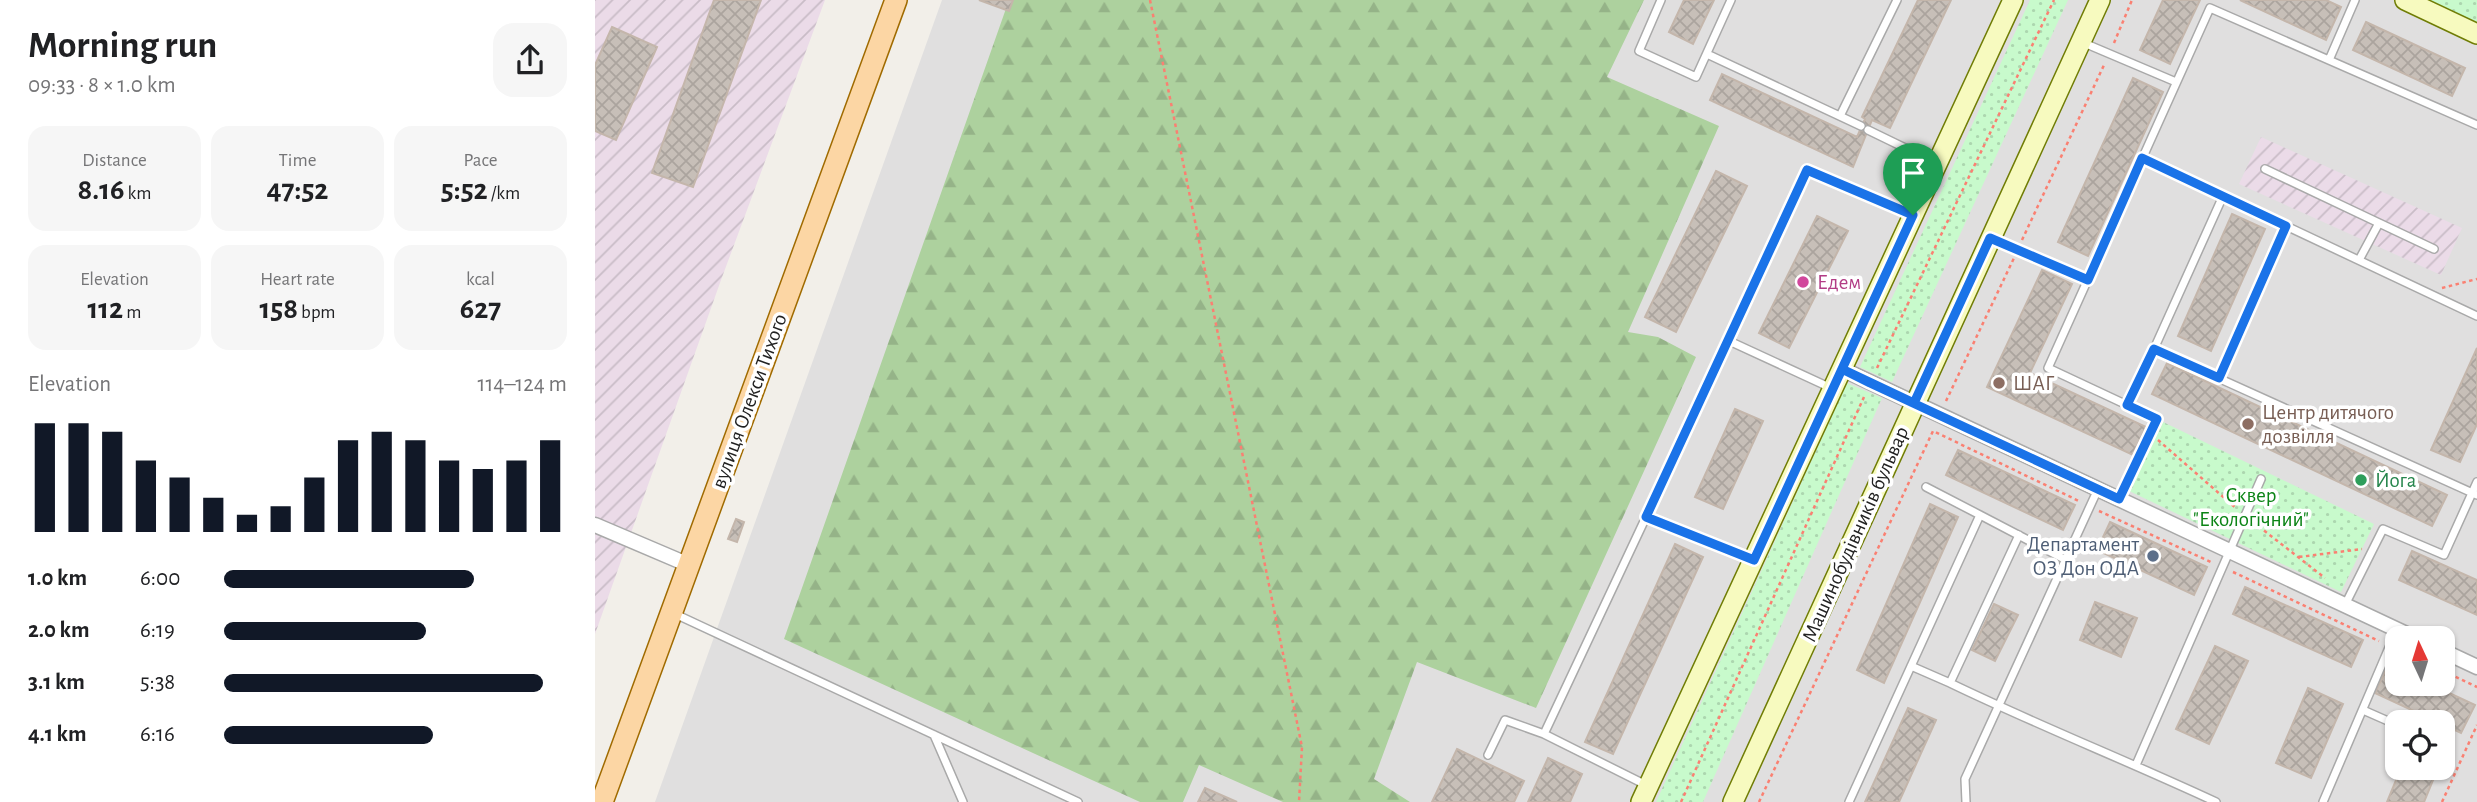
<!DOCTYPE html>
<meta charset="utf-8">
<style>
:root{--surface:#fff;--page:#f6f6f6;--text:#202124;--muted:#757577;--accent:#111827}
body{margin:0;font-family:"Alegreya Sans",sans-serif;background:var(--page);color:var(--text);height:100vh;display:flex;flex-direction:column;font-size:26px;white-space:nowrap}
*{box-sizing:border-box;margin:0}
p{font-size:23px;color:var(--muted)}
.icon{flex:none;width:38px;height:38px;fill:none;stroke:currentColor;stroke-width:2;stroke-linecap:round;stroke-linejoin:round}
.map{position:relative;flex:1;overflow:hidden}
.details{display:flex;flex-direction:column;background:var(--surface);width:595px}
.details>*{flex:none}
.needle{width:46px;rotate:356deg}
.buttons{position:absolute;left:1790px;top:626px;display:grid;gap:14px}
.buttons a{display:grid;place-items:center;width:70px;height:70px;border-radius:14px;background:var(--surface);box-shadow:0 2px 5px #0004;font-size:35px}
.pin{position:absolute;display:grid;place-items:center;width:60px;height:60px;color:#fff;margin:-72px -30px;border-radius:50% 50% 50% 0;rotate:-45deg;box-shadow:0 0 7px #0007}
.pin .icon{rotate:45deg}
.round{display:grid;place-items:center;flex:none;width:74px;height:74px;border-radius:21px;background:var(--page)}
.head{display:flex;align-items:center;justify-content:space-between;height:119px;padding:0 28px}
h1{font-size:38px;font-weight:700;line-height:52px}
.metrics{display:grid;grid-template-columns:repeat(3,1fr);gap:10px;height:119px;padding:7px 28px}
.metrics div{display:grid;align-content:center;border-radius:18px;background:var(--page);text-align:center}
.metrics b{font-size:30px;font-weight:700}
.metrics small{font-size:19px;font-weight:400}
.metrics p{font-size:19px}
.chart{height:196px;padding:14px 28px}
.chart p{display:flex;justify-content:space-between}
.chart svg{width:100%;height:126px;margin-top:7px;stroke:var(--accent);stroke-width:6}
ul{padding:0 28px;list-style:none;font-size:23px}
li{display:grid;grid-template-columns:112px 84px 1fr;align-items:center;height:52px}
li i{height:18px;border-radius:9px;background:var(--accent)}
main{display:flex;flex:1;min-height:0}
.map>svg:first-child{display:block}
</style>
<main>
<section class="details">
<div class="head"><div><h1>Morning run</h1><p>09:33 · 8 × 1.0 km</p></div><a class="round"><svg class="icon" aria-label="share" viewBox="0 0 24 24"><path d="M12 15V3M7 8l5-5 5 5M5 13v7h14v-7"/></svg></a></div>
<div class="metrics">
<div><p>Distance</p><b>8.16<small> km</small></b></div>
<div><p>Time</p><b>47:52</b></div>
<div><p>Pace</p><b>5:52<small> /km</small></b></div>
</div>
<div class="metrics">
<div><p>Elevation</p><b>112<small> m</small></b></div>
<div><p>Heart rate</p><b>158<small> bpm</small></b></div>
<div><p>kcal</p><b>627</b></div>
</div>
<div class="chart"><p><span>Elevation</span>114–124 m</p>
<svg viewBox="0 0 160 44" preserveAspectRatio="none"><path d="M5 44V6M15 44V6M25 44V9M35 44V19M45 44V25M55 44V32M65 44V38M75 44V35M85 44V25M95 44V12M105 44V9M115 44V12M125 44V19M135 44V22M145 44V19M155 44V12"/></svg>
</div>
<ul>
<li><b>1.0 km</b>6:00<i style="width:73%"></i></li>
<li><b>2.0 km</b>6:19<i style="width:59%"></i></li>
<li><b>3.1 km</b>5:38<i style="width:93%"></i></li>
<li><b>4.1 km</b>6:16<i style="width:61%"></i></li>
</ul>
</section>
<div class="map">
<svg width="1882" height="802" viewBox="0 0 1882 802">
<defs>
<pattern id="industrial-furrows" width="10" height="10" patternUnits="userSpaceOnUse" patternTransform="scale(1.75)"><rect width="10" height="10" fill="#ebdbe8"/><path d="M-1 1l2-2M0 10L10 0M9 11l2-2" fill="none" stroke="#c9bcc7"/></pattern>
<pattern id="forest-firs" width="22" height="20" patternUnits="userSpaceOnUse" patternTransform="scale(1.75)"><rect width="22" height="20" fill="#add19e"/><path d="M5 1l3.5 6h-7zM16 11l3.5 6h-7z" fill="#95b388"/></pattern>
<pattern id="park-dots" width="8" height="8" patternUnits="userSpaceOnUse" patternTransform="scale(1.75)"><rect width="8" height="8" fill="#c8facc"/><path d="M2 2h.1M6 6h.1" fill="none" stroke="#acd6af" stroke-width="1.8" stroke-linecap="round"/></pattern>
<pattern id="building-cross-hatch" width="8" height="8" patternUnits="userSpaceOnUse" patternTransform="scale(1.75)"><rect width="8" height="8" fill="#c7bfb8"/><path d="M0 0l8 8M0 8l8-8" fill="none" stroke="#aba49e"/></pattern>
</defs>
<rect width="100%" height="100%" fill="#f2efe9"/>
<!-- residential -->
<path fill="#e0dfdf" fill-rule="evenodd" d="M347,0H1882V802H60ZM1802,639H1848V684H1802ZM1802,723H1848V768H1802Z"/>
<!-- industrial -->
<path fill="url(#industrial-furrows)" d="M0,0H230L126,280L0,634Z
M1666,137L1867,228L1846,275L1644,184Z"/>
<!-- forest -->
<path fill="url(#forest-firs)" d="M414,0H1049L1012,77L1124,126L1033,332L1063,337L1101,357L941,708L822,662L779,779L815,802H688L604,765L588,802H545L189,639Z"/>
<!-- park -->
<path fill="url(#park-dots)" d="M1435,0H1473L1297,382L1265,367Z
M1832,0H1882V23Z
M1252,383L1287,398L1108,802H1061Z
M1566,421L1779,524L1746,592L1532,490Z"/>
<!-- building -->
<path fill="url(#building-cross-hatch)" stroke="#c4b6ab" stroke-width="2" d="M119,0H166L98,187L57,173Z
M384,0H418L414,11Z
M1089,0H1119L1098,44L1074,32Z
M1323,0H1356L1295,128L1277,120L1258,167L1115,100L1127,74L1262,137L1270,119L1267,117Z
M1568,0H1605L1575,64L1545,50Z
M1645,0H1731L1746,7L1731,40Z
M1771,22L1870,68L1857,96L1758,50Z
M17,27L62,47L21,140L0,131V65Z
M1538,78L1568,92L1493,256L1463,242Z
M1121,171L1152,186L1081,332L1050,317Z
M1637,214L1670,229L1616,351L1583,336Z
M1222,216L1253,231L1194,348L1164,333Z
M1447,270L1477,284L1435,373L1551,427L1538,455L1392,387Z
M1882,348V424L1865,462L1836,450Z
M1572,363L1852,495L1837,526L1557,394Z
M1140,409L1168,421L1128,509L1100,497Z
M1363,450L1480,505L1468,530L1351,475Z
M1335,504L1363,517L1289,683L1262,670Z
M141,519L149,522L142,542L133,539Z
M1515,522L1612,567L1599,595L1502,550Z
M1080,544L1108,557L1018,754L990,742Z
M1817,551L1882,580V615L1804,580Z
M1650,587L1768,640L1756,667L1638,614Z
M1500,602L1542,618L1526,657L1485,640Z
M1399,604L1423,615L1400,661L1377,650Z
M1620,646L1653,661L1614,744L1581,729Z
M1793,665L1802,669V684H1835L1880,705L1866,733L1780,693Z
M1713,688L1748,704L1716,778L1681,763Z
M1313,708L1341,720L1304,802H1270Z
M862,749L929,781L919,802H837Z
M953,758L987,774L975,802H933Z
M1806,768H1843L1829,802H1792Z
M610,788L642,802H603Z"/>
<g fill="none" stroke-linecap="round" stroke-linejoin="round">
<defs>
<path id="lane" d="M1066,0L1044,51L1101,77L1136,0
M1489,43L1581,82
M1112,54L1266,126
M1734,60L1760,0
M1245,116L1302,0
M1882,125L1615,8L1453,368L1532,405L1559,349L1882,495
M1273,130L1341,163
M1547,158L1882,316
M1670,169L1784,223L1764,260
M1784,223L1839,249
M1396,238L1493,280
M1132,340L1236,388
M1559,349L1628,196
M1624,378L1691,226
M1331,487L1385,515
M1524,499L1562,419L1532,405
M1158,559L1051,517L1212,170L1317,215
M1750,605L1788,529L1849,555L1882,482
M78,613L483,802
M1316,666L1355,683L1424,535
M1355,683C1442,725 1533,761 1621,802
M1768,710L1802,725
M949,734L1051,517
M339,735L368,802
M1848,745L1855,748
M893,755L910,720L949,734L1053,786
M1541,765L1666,479
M1254,802L1385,515L1471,560
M1371,802L1370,779L1503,489
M1728,802L1802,629"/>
<path id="street" d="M1247,369L1822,639
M0,525L94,565
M1848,651L1882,667"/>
<path id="secondary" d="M1810,0L1882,34
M1046,802L1418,0
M1138,802L1505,0"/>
<path id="primary" d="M7,802L301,0"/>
</defs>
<!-- lane casing -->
<use href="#lane" stroke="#a9a9a9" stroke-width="10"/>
<!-- street casing -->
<use href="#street" stroke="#a9a9a9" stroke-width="17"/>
<!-- secondary casing -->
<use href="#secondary" stroke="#707d05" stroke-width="22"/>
<!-- primary casing -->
<use href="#primary" stroke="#a06b00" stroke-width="24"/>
<!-- path -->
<path stroke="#fa8072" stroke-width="2.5" stroke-dasharray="3.5 3.5" stroke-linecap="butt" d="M555,0L707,747L704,802
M1519,43L1537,0
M1427,240L1509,65
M1847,288L1882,279
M1282,368L1459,0
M1351,401L1419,258
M1563,440L1642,509
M1504,511L1616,562
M1658,522L1730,578
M1704,557L1767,549
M1638,572L1784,641
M1834,630L1847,636
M1848,671L1882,687
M1086,802L1269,397
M1164,802L1338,431L1486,502
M1847,802L1882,725"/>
<!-- lane -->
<use href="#lane" stroke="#fff" stroke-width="7"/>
<!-- street -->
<use href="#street" stroke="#fff" stroke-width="14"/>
<!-- secondary -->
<use href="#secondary" stroke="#f7fabf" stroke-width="19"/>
<!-- primary -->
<use href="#primary" stroke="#fcd6a4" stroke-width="21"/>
</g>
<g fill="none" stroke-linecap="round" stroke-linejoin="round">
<defs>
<path id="route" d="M1318,215L1212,170L1051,517L1159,560L1247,369L1275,383L1524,499L1562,419L1532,405L1559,349L1624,378L1691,226L1547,158L1493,280L1395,238L1319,403L1247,369L1318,215"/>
</defs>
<!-- route casing -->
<use href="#route" stroke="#fff" stroke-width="14"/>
<!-- route -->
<use href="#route" stroke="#1a73e8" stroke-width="9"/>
</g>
<!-- markers -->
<circle fill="#d1479c" stroke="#fff" stroke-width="2.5" cx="1208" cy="282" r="7"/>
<g fill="#8d6e63" stroke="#fff" stroke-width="2.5">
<circle cx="1404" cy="383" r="7"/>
<circle cx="1653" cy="424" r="7"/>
</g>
<circle fill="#2e9e5b" stroke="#fff" stroke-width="2.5" cx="1766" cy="480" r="7"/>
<circle fill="#5c6f8a" stroke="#fff" stroke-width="2.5" cx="1558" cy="556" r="7"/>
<g text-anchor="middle" stroke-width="7" stroke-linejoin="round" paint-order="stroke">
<!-- hotel labels -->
<g font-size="21" fill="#b23c85" stroke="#fff" text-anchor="start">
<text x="1222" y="289">Едем</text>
</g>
<!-- education labels -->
<g font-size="21" fill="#785e54" stroke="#fff" text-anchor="start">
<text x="1418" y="390">ШАГ</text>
<text x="1667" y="419">Центр дитячого<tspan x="1667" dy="24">дозвілля</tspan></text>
</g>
<!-- street labels -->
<g font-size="21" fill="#222" stroke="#fff">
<text transform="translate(154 401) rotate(-70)" y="7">вулиця Олекси Тихого</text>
<text transform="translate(1260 534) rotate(-66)" y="7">Машинобудівників бульвар</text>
</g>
<!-- leisure labels -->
<g font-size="21" fill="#27864d" stroke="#fff" text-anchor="start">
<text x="1780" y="487">Йога</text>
</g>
<!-- park labels -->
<g font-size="21" fill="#0c8416" stroke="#fff">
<text x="1656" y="502">Сквер<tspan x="1656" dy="24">"Екологічний"</tspan></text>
</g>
<!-- service labels -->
<g font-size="21" fill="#4e5e75" stroke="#fff" text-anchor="end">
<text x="1544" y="551">Департамент<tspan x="1544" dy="24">ОЗ Дон ОДА</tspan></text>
</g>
</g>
</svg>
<div class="buttons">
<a><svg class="needle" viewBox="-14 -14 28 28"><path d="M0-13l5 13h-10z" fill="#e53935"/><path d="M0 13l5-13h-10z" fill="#757577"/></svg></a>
<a><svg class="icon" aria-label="locate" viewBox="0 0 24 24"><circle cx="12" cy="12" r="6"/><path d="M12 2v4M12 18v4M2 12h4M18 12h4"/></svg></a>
</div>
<div class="pin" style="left:1318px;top:215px;background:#1e9e55"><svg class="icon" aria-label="arrive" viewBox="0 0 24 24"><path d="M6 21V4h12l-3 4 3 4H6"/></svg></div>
</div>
</main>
